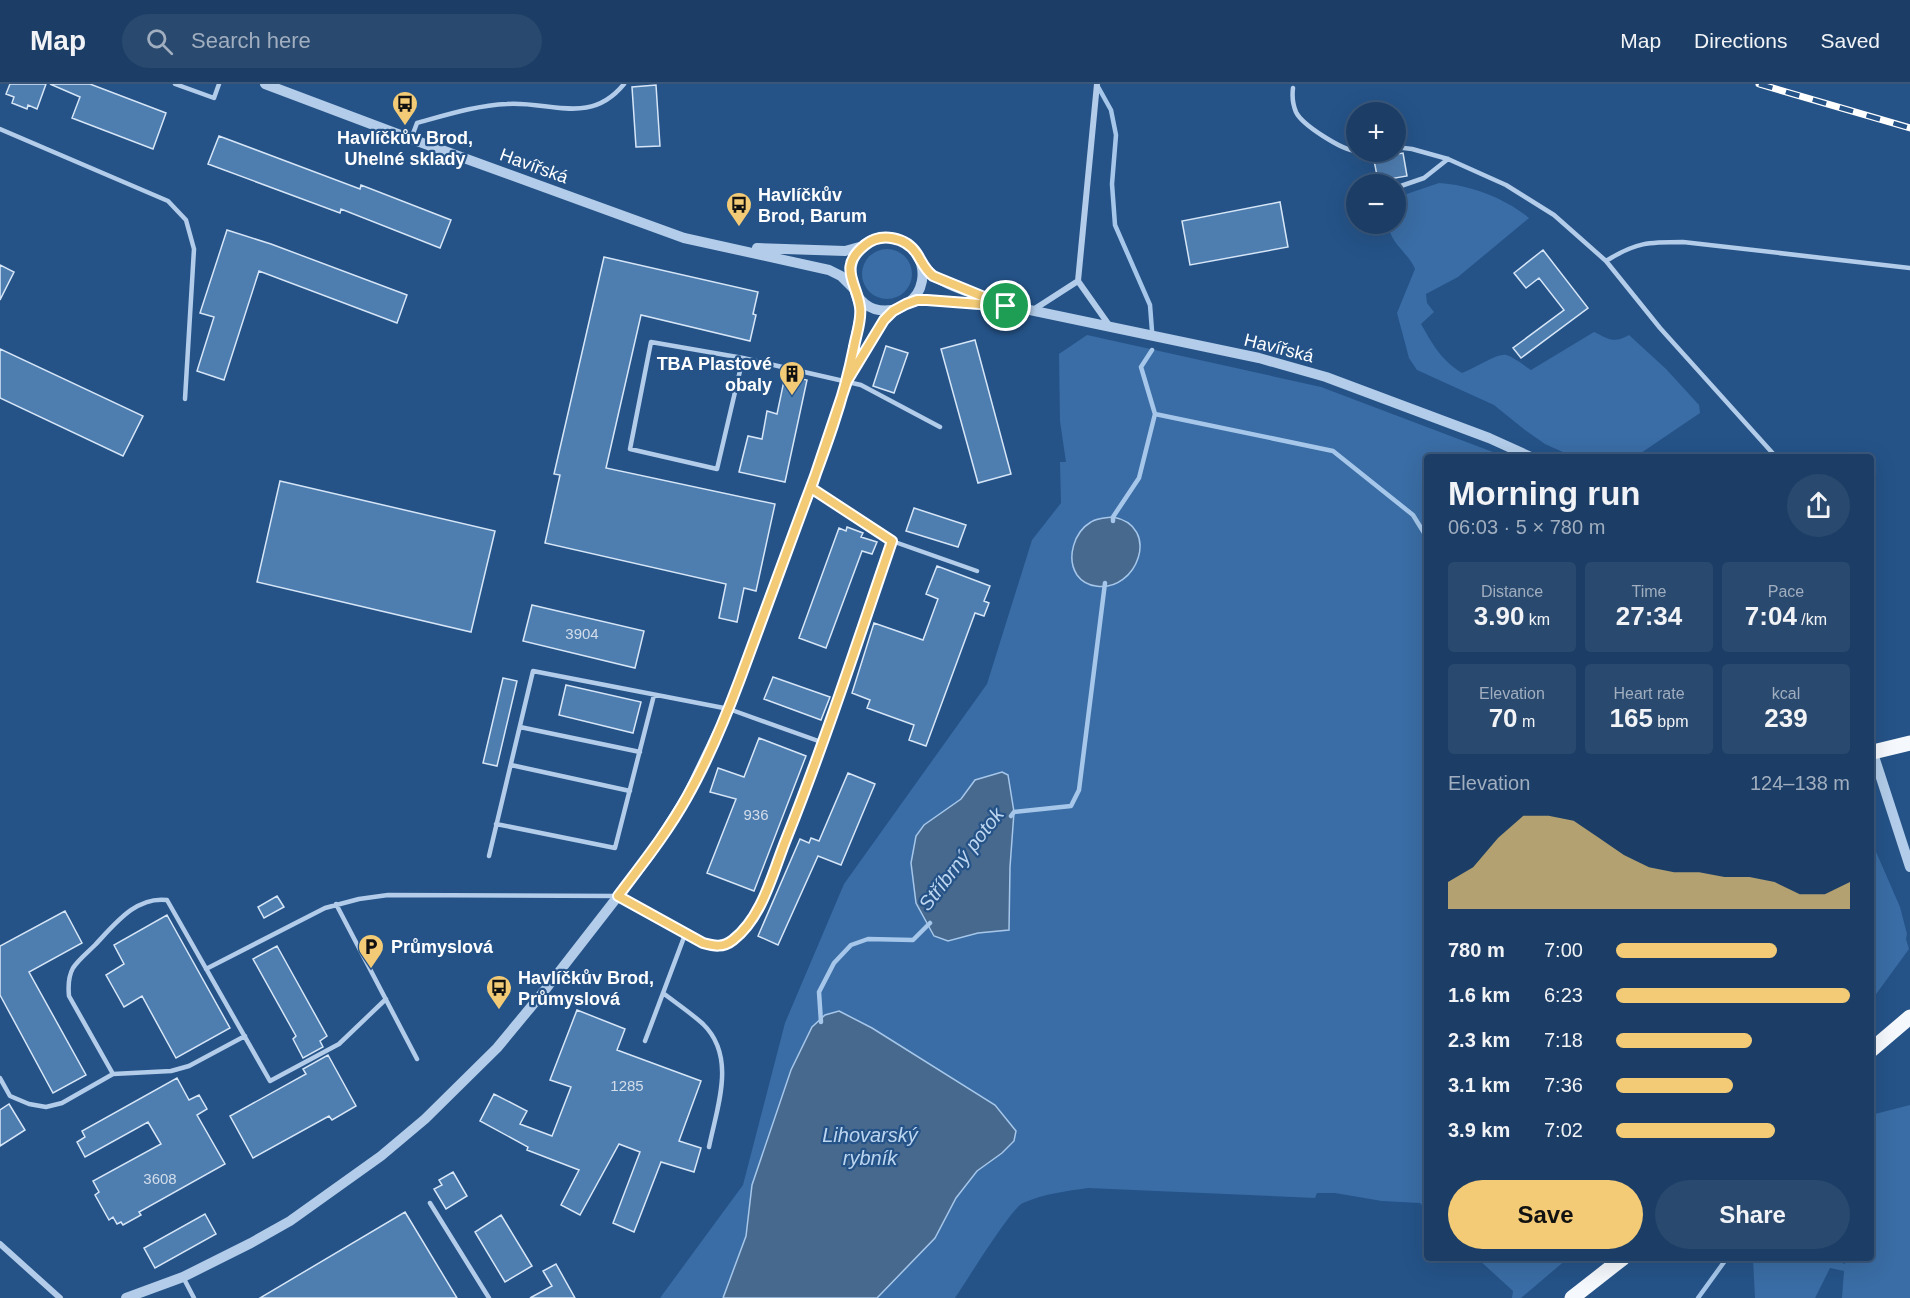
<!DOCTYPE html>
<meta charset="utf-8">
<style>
:root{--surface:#1c3e66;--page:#29496f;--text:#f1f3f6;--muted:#a0aebf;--line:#3a577a;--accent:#f3cb76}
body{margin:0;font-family:Helvetica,sans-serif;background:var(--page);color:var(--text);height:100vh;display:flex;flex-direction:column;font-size:22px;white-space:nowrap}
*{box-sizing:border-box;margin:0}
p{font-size:20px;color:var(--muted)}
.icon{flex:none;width:33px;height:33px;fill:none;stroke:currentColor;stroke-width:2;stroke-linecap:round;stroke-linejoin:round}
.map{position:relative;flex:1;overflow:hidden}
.sheet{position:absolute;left:1424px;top:370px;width:450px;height:807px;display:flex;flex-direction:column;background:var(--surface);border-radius:6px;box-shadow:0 6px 24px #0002,0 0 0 2px var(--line)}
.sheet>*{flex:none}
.controls{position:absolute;left:1346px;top:18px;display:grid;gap:12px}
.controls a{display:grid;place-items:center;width:60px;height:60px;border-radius:50%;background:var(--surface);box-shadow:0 6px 24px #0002,0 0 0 2px var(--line);font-size:30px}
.pin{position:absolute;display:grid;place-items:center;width:51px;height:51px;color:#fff;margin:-26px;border:3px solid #fff;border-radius:50%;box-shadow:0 2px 6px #0007}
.round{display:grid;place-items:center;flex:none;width:63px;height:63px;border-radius:32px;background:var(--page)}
.headline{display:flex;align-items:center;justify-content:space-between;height:102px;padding:0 24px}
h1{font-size:33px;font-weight:700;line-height:45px}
.stats{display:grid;grid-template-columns:repeat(3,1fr);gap:9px;height:102px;padding:6px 24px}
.stats div{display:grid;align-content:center;border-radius:6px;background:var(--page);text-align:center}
.stats b{font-size:26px;font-weight:700}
.stats small{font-size:16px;font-weight:400}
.stats p{font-size:16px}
.chart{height:168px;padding:12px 24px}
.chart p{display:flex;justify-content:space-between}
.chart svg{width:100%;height:108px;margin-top:6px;fill:var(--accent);opacity:.7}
.primary-button{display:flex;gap:12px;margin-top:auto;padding:12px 24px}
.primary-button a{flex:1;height:69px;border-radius:36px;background:var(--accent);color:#111;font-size:24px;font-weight:700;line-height:69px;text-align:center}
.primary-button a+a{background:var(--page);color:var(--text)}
ul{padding:0 24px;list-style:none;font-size:20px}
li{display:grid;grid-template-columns:96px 72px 1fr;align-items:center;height:45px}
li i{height:15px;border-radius:8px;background:var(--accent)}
header{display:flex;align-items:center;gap:36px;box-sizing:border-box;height:84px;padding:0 30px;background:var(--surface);border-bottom:2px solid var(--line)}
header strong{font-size:28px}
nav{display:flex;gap:33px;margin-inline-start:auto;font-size:21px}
.search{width:420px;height:54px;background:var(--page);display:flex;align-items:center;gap:15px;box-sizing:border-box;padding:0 21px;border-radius:33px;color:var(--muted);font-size:22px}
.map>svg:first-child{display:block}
</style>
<header>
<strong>Map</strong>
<div class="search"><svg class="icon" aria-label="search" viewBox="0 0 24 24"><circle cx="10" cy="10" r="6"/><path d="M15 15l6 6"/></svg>Search here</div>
<nav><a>Map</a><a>Directions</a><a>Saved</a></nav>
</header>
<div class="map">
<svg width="1910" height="1214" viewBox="0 0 1910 1214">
<rect width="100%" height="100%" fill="#255388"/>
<!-- green -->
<path fill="#3a6da5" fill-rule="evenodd" d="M1439,99C1470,101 1505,114 1529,134L1458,193L1426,210L1427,219L1434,228L1421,240C1433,261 1441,276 1462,289C1474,285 1497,269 1506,271C1514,273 1523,281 1531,286L1594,248C1609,255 1613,260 1629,251L1666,285L1699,321L1700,329L1635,373H1574L1545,360L1525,346L1494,321L1417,286L1409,274L1397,229L1415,185C1409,169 1388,158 1389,140H1395V114Z
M862 190a25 25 0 1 1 50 0a25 25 0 1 1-50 0Z
M1087,251L1321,303L1506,373L1426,374V1125L1420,1119L1382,1117L1335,1109H1317L1315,1114L1088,1104C1067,1107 1043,1110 1023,1119C1011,1124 966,1198 955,1214H877L935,1154L956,1114L977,1087L1002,1069L1016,1047L995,1021L872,944L839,927L812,943L791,986L752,1101L746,1152L723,1214H660L743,1101L785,939L844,800L987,600L1032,456L1061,419L1060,378H1066L1060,337L1059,270ZM1008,691L1014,728L1010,783L1009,845L978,849L948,857L934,852L916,819L924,741L961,715Z
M1870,754L1900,823L1907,850L1906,855L1909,865L1871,917Z
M1910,1021V1214H1842L1844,1187L1830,1184L1815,1214H1755L1753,1175H1832L1845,1180L1846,1175L1870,1174L1871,1031Z
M1478,1175H1567L1521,1214H1512L1513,1207Z"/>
<!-- water -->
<path fill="#48698e" stroke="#a6c7ea" stroke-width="1.5" d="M1113,433C1162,442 1137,509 1096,502C1088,501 1082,498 1077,491C1066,474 1074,448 1091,438C1097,434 1106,434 1113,433Z
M1002,688L1008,691L1014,728L1010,783L1009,846L978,849L948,857L934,852L916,819L911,779L916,752L924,741L961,715L975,696Z
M839,927L872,944L995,1021L1016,1047L1014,1057L1002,1069L977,1087L956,1114L935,1154L877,1214H723L746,1152L752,1101L791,986L812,943L825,931Z"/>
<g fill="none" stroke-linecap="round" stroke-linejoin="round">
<!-- stream -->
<path stroke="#a6c7ea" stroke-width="4.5" d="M1097,1L1111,26L1116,51L1112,100L1115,141L1150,221L1152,247
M1155,330L1333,367L1413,431L1426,452
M1113,437V433L1139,394L1155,330L1141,283L1152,266
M1011,732L1014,728L1071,722L1079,706L1105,499
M821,938L819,908L834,879L851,861L868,855L913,856L930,839
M1698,1214L1727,1174"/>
</g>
<!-- building -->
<path fill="#4e7db0" stroke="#d6e6f7" stroke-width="1.5" d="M10,0H46L37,25L28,21L27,25L12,19L14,13L6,10Z
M50,0H90L166,29L153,65L72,34L80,13Z
M656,1L660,62L636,63L632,3Z
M219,52L360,105L361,101L451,136L440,164L341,125L340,129L208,80Z
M1403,69L1407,92L1378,97L1374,76L1380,75V73Z
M1280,118L1288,163L1190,181L1182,137Z
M227,146L271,160L407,211L397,239L259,187L224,296L197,287L214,233L200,229Z
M1543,166L1588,224L1521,274L1513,264L1564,226L1539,194L1526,204L1514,189Z
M604,173L758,208L753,230L756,231L750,257L641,231L606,384L775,420L756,507L744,504L737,538L719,534L726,500L545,459L560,391L554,390Z
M0,181L14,188L0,216Z
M975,256L1011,390L978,399L941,265Z
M886,262L908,269L894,309L873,302Z
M0,265L143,332L123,372L0,314Z
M785,292L807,296L785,398L739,388L748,352L762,355L767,327L777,330Z
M280,397L495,447L471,548L257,498Z
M914,424L966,441L958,463L906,447Z
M847,443L863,449L861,453L877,458L872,470L862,467L826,564L799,554L839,444L846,447Z
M937,482L990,502L984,517L989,519L984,532L975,529L926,662L909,656L914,641L867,624L870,616L852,609L874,539L923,556L938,515L926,510Z
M532,521L644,547L635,584L523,557Z
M773,593L830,613L821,636L764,615Z
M503,594L517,597L497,682L483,679Z
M566,601L641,618L633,649L559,631Z
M759,654L806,672L754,807L707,789L736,715L710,708L718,684L744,693Z
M848,689L875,700L841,781L818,772L778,861L758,852L800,755L809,759L811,754L819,757Z
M277,812L284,823L264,834L258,823Z
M65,827L82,859L29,888L86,991L53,1009L0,911V862Z
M167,831L230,944L176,974L142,912L124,923L106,891L124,880L114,861Z
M277,862L327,952L320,957L323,963L303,974L293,955L296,952L253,875Z
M577,926L625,945L617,966L701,997L679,1057L701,1064L694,1088L661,1078L634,1148L613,1139L640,1068L619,1060L580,1131L561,1121L579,1086L527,1066L528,1063L480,1037L494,1010L527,1027L520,1040L552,1052L571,1003L550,996Z
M328,971L356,1022L332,1036L329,1032L253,1074L230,1032L306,990L303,985Z
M177,994L189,1016L199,1011L207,1025L197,1031L225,1080L139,1128L141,1131L123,1141L121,1138L117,1140L113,1133L109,1136L95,1111L99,1108L93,1097L161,1060L148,1038L85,1073L77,1058L85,1053L82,1047Z
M9,1020L25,1046L0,1062V1026Z
M453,1088L467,1112L446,1125L434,1105L442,1101L439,1096Z
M405,1128L457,1214H260Z
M205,1130L216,1150L155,1184L144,1164Z
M501,1131L532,1182L505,1198L475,1148Z
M556,1180L575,1214H530L552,1202L543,1187Z"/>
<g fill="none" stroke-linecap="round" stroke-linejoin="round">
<!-- service -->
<path stroke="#b2cce9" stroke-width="4.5" d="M175,0L214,14L219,0
M1293,4C1292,12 1293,21 1296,28C1302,41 1342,66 1356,67
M0,45L168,117L186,136L194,165L185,315
M411,55L417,39C446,31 478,21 507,20C550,17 590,42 624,0
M1395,63L1412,65L1448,75L1506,101L1554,131L1606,177L1660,244L1777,374
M1395,104L1424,94L1448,75
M1606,177C1636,158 1649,158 1683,158L1910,184
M743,274L717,385L630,365L651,258L743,274L861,301L940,343
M811,404L892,457L977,487
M520,643L640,668
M511,681L630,707
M496,740L615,764L654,611
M489,772L533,587L729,625L824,659
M336,820L417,975
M206,885L325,824L359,815L388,811L618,812L703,859C714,862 723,864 733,856C762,834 774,785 787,753C826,655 858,556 892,457
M663,909C676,919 691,929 703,940C737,973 717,1023 709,1063
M645,957L686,848
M113,990L69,912C68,902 68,893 73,884C78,876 88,868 95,861C115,840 136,812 167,816L270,997L339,960L386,915
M0,994L10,1012L29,1020L46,1023L62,1019L113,990L171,987L189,982L245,952
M430,1119L489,1214
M183,1193L194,1214"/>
<!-- minor -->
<path stroke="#b2cce9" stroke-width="6" d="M1097,0L1078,197L1109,241
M1033,226L1078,197
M0,1160L60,1214"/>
<!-- tertiary -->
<path stroke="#b2cce9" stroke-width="10" d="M265,0L395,49L684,154L829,186L841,192L854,205
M757,164L845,167L863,162
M922,179C935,200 972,209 995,217
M906,220L917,216H927L1006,221L1259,274L1326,293L1489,354L1533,374
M852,289C863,271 873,252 885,235C891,227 900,225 908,219C923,209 927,187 917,171C912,162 902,155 891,154C834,147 840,243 900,224
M1870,660L1910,783
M126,1214L183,1193L251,1159L290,1137L381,1072L425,1035L497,964L545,906L650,771L687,712L729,625L833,342L847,297L860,231V224L855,208"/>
<!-- primary -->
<path stroke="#f5f9fe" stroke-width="15" d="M1873,668L1910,659
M1870,967L1910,933
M1572,1214L1623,1174"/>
<defs>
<path id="rail" d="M1759,0L1910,44"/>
</defs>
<!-- rail casing -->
<use href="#rail" stroke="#fff" stroke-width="7"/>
<!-- rail -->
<use href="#rail" stroke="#255388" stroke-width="4.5" stroke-dasharray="14" stroke-linecap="butt"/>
</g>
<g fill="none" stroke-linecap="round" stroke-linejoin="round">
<defs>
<path id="route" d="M1006,222L933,192C925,186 922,178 917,170C906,153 881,148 865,161C837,183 857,199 860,223C862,236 856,251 854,263C843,319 823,371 803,424C782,481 761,538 740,595C725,635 708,676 687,713C667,749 642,780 618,812L703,859C714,862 723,864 733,856C763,833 773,787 787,753C826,655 858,556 892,457L811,404L847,297L884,236L893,227L906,220L917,216H927L1006,222"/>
</defs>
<!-- route casing -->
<use href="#route" stroke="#fff" stroke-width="12"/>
<!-- route -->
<use href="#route" stroke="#f3cb76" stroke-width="8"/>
</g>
<!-- icons -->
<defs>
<symbol id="bus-pin" viewBox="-11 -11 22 30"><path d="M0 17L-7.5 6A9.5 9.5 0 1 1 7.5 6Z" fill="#f3cb76" stroke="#255388"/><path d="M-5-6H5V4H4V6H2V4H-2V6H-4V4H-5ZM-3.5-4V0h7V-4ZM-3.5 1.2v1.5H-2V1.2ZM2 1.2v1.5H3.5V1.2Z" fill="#111"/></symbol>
<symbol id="building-pin" viewBox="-11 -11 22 30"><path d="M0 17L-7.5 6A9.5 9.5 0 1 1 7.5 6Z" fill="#f3cb76" stroke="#255388"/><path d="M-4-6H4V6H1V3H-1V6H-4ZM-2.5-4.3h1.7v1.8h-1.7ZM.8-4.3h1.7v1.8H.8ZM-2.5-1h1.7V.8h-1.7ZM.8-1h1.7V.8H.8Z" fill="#111"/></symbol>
<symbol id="parking-pin" viewBox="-11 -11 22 30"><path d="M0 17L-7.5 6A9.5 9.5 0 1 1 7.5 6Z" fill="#f3cb76" stroke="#255388"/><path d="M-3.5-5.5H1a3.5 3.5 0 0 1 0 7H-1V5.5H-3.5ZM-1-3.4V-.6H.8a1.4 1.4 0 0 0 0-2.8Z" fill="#111"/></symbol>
</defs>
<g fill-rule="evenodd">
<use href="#bus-pin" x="390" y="5" width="30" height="40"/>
<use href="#bus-pin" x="724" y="106" width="30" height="40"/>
<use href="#building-pin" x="777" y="275" width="30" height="40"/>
<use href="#parking-pin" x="356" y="848" width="30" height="40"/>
<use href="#bus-pin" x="484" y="889" width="30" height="40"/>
</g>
<g text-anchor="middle" stroke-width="4.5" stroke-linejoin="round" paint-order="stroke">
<!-- number labels -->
<g font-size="15" fill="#d3deeb">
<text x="582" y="555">3904</text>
<text x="756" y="736">936</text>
<text x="627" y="1007">1285</text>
<text x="160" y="1100">3608</text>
</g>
<!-- poi labels -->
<g font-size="18" font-weight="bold" fill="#fff" stroke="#255388" text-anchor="start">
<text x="405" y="60" text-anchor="middle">Havlíčkův Brod,<tspan x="405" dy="21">Uhelné sklady</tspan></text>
<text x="758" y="117">Havlíčkův<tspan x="758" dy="21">Brod, Barum</tspan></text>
<text x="772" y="286" text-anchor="end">TBA Plastové<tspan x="772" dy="21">obaly</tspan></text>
<text x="391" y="869">Průmyslová</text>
<text x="518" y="900">Havlíčkův Brod,<tspan x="518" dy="21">Průmyslová</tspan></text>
</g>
<!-- street labels -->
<g font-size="18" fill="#fff" stroke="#255388">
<text transform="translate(534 82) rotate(20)" y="6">Havířská</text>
<text transform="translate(1279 264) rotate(14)" y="6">Havířská</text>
</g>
<!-- water labels -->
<g font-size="20" font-style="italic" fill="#bdd6f0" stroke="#255388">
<text transform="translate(961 775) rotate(-52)" y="7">Stříbrný potok</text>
<text x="870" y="1058">Lihovarský<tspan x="870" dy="23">rybník</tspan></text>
</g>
</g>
</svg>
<div class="controls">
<a>+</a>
<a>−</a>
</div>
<div class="pin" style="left:1006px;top:222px;background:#1e9e55"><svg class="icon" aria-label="arrive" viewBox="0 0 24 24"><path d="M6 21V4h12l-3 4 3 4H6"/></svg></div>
<section class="sheet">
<div class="headline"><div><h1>Morning run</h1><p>06:03 · 5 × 780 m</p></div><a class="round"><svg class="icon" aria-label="share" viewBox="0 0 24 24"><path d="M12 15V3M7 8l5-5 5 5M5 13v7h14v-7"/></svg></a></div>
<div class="stats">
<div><p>Distance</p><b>3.90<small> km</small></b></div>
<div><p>Time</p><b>27:34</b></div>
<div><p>Pace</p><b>7:04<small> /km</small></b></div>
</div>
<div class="stats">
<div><p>Elevation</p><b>70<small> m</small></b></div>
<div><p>Heart rate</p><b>165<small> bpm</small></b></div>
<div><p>kcal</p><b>239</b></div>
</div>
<div class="chart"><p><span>Elevation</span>124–138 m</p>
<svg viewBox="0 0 160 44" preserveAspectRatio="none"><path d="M0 44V33L10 27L20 15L30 6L40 6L50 8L60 15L70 22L80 27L90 29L100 29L110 31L120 31L130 33L140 38L150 38L160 33V44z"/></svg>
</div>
<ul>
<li><b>780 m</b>7:00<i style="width:69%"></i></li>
<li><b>1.6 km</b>6:23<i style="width:100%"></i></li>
<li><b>2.3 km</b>7:18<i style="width:58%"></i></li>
<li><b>3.1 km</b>7:36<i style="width:50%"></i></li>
<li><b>3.9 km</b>7:02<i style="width:68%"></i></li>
</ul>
<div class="primary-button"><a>Save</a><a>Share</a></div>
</section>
</div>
